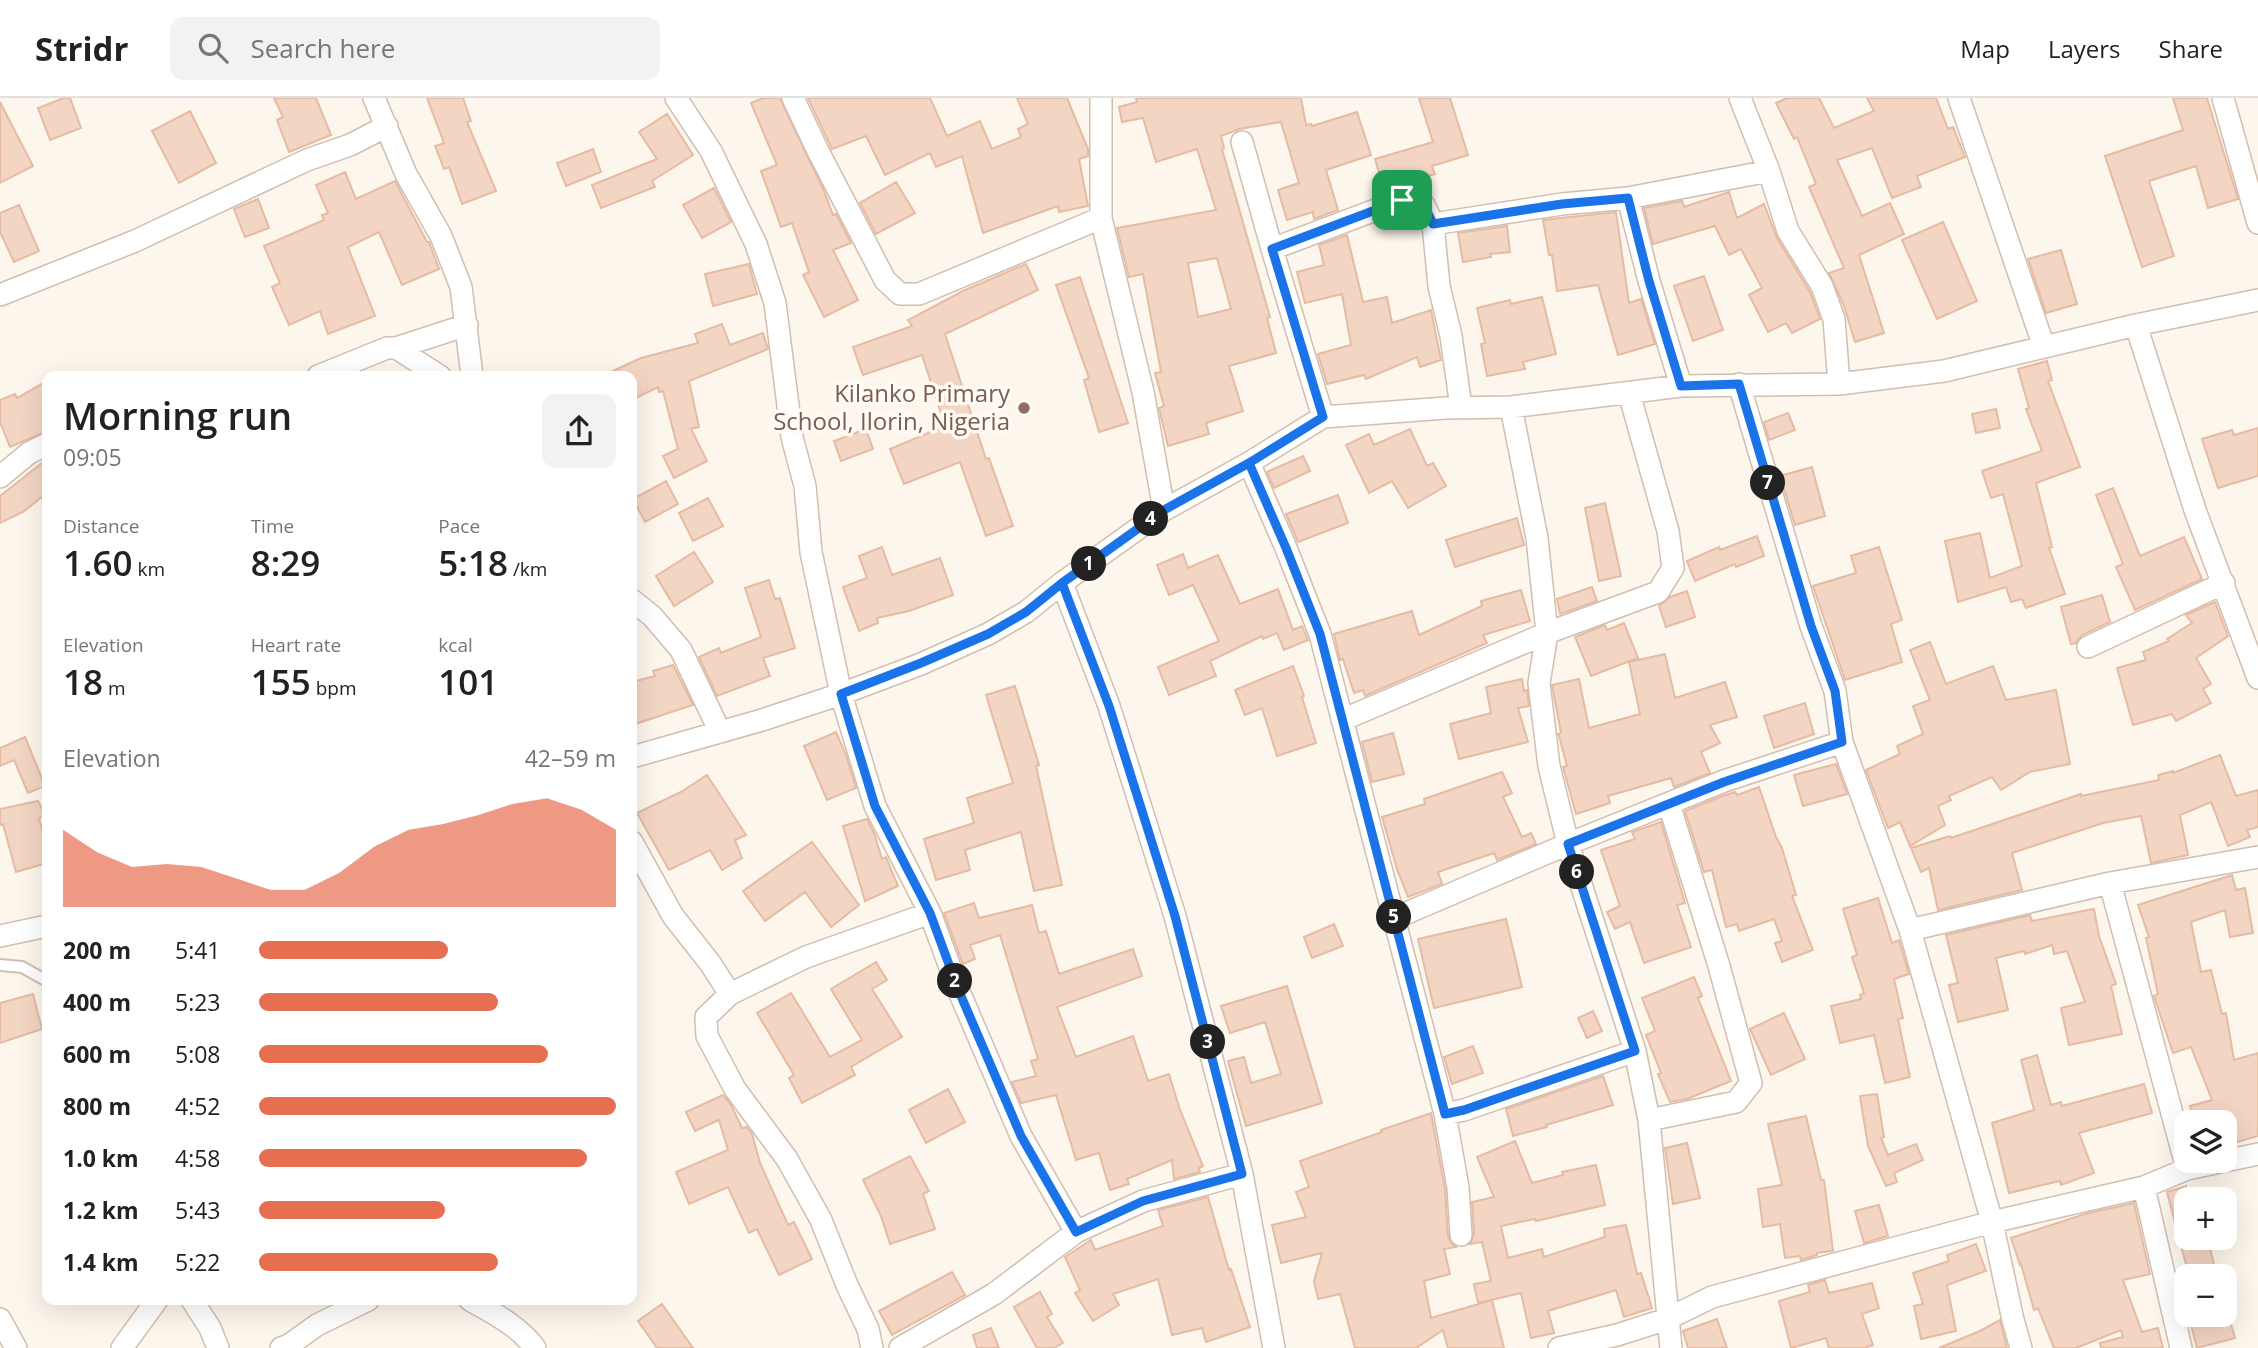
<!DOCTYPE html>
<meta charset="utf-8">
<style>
:root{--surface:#fff;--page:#f2f2f2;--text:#222;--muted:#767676;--line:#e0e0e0;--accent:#e76f51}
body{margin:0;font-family:"Open Sans",sans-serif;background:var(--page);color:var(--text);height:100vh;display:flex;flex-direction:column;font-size:26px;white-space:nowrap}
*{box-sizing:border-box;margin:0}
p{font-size:23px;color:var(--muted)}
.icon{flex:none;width:38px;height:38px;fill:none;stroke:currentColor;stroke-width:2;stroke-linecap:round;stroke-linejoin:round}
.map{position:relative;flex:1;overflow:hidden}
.details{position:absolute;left:42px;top:273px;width:595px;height:934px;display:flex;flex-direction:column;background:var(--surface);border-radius:14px;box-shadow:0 7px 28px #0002}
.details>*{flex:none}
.fabs{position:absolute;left:2174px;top:1012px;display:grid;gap:14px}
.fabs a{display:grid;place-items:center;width:63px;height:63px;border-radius:14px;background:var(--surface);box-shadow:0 7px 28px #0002;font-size:35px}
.pin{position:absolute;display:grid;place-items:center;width:60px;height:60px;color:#fff;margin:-30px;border-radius:14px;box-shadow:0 4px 10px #0006}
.km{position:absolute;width:35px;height:35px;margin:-18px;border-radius:50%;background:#222;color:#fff;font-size:19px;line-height:35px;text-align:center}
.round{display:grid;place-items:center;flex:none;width:74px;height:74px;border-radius:14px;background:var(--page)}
.summary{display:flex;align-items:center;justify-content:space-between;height:119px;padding:0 21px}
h1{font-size:38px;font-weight:600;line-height:52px}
.figures{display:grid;grid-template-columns:repeat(3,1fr);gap:10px;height:119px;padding:7px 21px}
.figures div{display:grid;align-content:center}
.figures b{font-size:35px;font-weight:600}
.figures small{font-size:19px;font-weight:400}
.figures p{font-size:19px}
.chart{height:196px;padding:14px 21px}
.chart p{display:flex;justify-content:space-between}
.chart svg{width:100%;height:126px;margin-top:7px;fill:var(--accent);opacity:.7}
ul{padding:0 21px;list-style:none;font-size:23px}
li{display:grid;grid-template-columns:112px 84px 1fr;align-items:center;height:52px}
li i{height:18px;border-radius:9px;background:var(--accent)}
header{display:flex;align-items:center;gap:42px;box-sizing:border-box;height:98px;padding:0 35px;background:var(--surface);border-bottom:2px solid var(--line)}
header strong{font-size:33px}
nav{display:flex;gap:38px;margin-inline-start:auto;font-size:24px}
.search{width:490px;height:63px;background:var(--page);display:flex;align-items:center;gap:18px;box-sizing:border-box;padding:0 24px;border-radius:14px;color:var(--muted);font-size:26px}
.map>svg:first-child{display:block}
</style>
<header>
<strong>Stridr</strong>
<div class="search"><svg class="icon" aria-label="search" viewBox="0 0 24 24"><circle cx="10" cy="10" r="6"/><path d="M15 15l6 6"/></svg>Search here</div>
<nav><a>Map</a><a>Layers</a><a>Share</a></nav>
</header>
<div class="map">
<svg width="2258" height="1250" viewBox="0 0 2258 1250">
<rect width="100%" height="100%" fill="#fdf6ec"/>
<!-- building -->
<path fill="#f3d5c3" stroke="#e6bba3" stroke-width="2" fill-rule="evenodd" d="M64,0H70L81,30L50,42L38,10Z
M274,0H316L331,37L289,54L277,22L283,19Z
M427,0H463L471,23L467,24L496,93L462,106L449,69L444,71L435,48L444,45Z
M763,0H780L824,93L833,117L836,116L851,145L833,152L858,202L824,219L803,177L809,174L792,125L781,129L761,73L777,67L751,5Z
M808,0H930L947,38L980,23L992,51L1021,39L1018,31L1028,26L1017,0H1067L1088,51V58L1079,61L1088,108L1059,114L1058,108L983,135L962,58L936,69L930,55L885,77L866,38L832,51Z
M1136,0H1301L1306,27L1311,26L1312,28L1357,14L1371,57L1326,72L1338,112L1314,121L1313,114L1287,122L1278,92L1299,85L1281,24L1239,31L1221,38L1224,50L1222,51L1270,219L1267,220L1276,255L1229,268L1243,313L1206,325L1209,336L1168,348L1159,310L1164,308L1155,275L1161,274L1143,176L1129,179L1117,130L1216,112L1197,51L1156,64L1143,20L1122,24L1119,9L1137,4ZM1217,160L1231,211L1198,219L1188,165Z
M1419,0H1450L1468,57L1432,68L1435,76L1384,92L1375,61L1433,44Z
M1787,0H1819L1834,30L1874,13L1867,0H1936L1948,31L1953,29L1965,59L1917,78L1921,89L1892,100L1872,50L1837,62L1862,118L1890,105L1904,136L1859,157L1884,235L1855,244L1844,208L1829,175L1844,170L1809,89L1816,86L1797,39L1794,41L1776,5Z
M2173,0H2207L2238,101L2208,110L2196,68L2149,83L2174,158L2142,169L2105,58L2183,32Z
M0,4L33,68L0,85Z
M190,13L216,65L179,85L152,33Z
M667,16L693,57L652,83L655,89L601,110L592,87L657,61L639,34Z
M593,51L601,74L566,88L557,65Z
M345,74L356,101L395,83L427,144H429L439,171L402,187L379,134L348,149L375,218L328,236L320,213L289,227L272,189L280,185L264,148L324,122L322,117L328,115L316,87Z
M896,84L915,115L876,136L860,105Z
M714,90L731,124L702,140L683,107Z
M1729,94L1737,120L1764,106L1777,140L1810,194L1820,221L1792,235L1786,225L1768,234L1749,197L1762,190L1741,151L1729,157L1715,128L1653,146L1644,110L1682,103L1684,109Z
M258,101L269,130L245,139L234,111Z
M19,107L39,153L14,164L0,134V115Z
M1616,114L1629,205L1641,201L1655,246L1618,257L1598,187L1557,193L1552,157H1549L1543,122Z
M1943,124L1977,203L1937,221L1902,142Z
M1507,128L1510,154L1490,156L1491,159L1463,164L1458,135Z
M1347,137L1363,204L1387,199L1392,225L1431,212L1441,262L1420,269L1417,259L1366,281L1364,277L1327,286L1318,256L1351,247L1342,196L1305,205L1297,174L1324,167L1319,147Z
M2061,152L2077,206L2046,215L2028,161Z
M749,166L757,196L713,208L705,176Z
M1026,166L1038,192L945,236L986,361L989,360L1013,428L986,438L960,364L904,386L890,351L945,328L922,257L863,277L853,249L912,228L908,222L963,193Z
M1704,178L1723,232L1693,243L1674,188Z
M1080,179L1128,325L1099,334L1084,282L1089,280L1056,187Z
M1542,199L1556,256L1523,264L1525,271L1487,278L1481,246L1485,245L1477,210L1510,202L1511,206Z
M722,226L730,247L763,235L768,251L689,283L699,329L691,331L707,363L674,380L663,358L678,351L663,293L659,294L658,289L632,302V278H602L641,260L698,245L695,236Z
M2047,263L2052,282L2048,283L2080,369L2036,385L2052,449L2049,450L2065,496L2026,510L2022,501L2011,504L2006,489L1958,504L1945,443L1980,435L1990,480L2022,468L2003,396L1991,400L1982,373L2042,353L2026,311L2029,310L2018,271Z
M47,283V333L10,349L0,324V302L15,296L17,300Z
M1996,311L2000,330L1976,335L1972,316Z
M1788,315L1795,332L1769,342L1764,324Z
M2258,330V378L2218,390L2202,341L2232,332L2234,337Z
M866,331L873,351L841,363L834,343Z
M1410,331L1427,368L1433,365L1446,388L1408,410L1392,383L1369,395L1346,347L1369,336L1374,347Z
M1303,358L1310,373L1274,390L1267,374Z
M47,361V395L23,414L0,425V398Z
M1812,369L1825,418L1795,427L1780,378Z
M666,383L678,406L645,424L633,401Z
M2113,390L2140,458L2184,439L2202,481L2135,512L2116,469L2123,466L2096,397Z
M1338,397L1348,425L1298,444L1286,416Z
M708,400L723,428L693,443L679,415Z
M1605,405L1621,478L1599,483L1585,410Z
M1517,420L1524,447L1455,469L1446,442Z
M1757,438L1764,458L1736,469L1735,466L1695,483L1687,463L1719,449L1720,452Z
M882,449L892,477L940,460L953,497L909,513L877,520L878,525L859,533L843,489L867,480L859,458Z
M1879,449L1902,522L1891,526L1902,564L1845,582L1813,488L1856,475L1851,458Z
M694,454L713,484L674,508L656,478Z
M1183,456L1188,470L1218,457L1240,506L1278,491L1293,532L1302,528L1308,542L1284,552L1277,535L1263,541L1262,538L1210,563L1216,578L1169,597L1158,569L1219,543L1193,487L1169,497L1157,467Z
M769,482L775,501L780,500L795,550L763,560L770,578L717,598L699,559L719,550L721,555L761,539L745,490Z
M1592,489L1597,503L1560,516L1557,501Z
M1521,492L1530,523L1483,537L1487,545L1365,598L1363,592L1354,595L1343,561L1340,562L1334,536L1412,513L1419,537L1482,508L1481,503Z
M1687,493L1695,519L1666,529L1659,508L1670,499Z
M2102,497L2110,524L2082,537L2076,545L2071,546L2061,509Z
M2215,504L2228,538L2196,560L2211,586L2203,591L2211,605L2176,623L2172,616L2133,627L2117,570L2146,562L2143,554L2169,543L2167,541L2192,525L2186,517Z
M1624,525L1638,560L1591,578L1575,539L1605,527L1607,532Z
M1930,544L1946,586L1993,568L2006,602L2056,592L2070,666L2030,674L2001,692L1992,679L1949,698L1951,702L1938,708L1945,727L1910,748L1900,724L1888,730L1866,672L1900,656L1897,648L1923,636L1913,608L1930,602L1910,552Z
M1665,556L1675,600L1725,584L1737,619L1710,627L1720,645L1701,654L1710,675L1674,689L1671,680L1608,698L1610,705L1576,716L1563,669L1567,668L1559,638L1558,636L1561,635L1552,587L1579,581L1589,630L1640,616L1629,564Z
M673,567L693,607L632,627V584L655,578L653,573Z
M1293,568L1304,598L1302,599L1316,645L1277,658L1262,610L1245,617L1235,592Z
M1522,581L1524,593L1527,592L1529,608L1518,610L1528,644L1459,661L1450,626L1491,615L1486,589Z
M1015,588L1039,667L1036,668L1062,787L1034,793L1021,734L965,752L970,772L936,782L924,741L974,725L967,700L1013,685L986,597Z
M1805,605L1814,636L1774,650L1764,618Z
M836,634L846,657L856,690L827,702L804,648Z
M1393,635L1404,676L1372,684L1362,644Z
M25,639L45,688L28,695L14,662L0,668V650Z
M2220,657L2236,698L2258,692V729L2247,732L2250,739L2228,748L2211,704L2180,717L2188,757L2151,765L2141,718L2103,725L2012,755L2022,792L1938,812L1929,770L1921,774L1911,750L1950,738L1951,740L2081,696V698L2159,682L2158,677L2173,673V675Z
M1836,666L1847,696L1803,708L1794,677Z
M1502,674L1512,695L1503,699L1522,739L1531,735L1536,746L1497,762L1494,755L1438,774L1442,786L1408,799L1397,771L1382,719L1425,706L1424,701Z
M707,677L746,737L735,742L742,760L722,772L710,752L669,772L637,715L681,694Z
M1759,689L1776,739L1782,750L1796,797L1792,798L1813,852L1782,864L1775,845L1782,843L1774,821L1739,833L1737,826L1726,829L1712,772L1704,774L1685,713L1720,699L1735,694L1737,697Z
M38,703L46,718L39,720L47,750V765L16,774L3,726L0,727V711Z
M867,721L874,735L882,761L886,759L898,788L865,803L843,728Z
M1661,724L1685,805L1677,807L1691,849L1644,865L1630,824L1615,831L1607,814L1620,808L1601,752L1635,741L1632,734Z
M812,744L859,807L831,829L805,794L765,823L743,793Z
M2232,777L2236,792L2245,790L2253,835L2230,839L2225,812L2191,824L2201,874L2211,872L2222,916L2226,915L2234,962L2258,955V1038L2224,1048V1024H2195L2190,1008L2212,1002L2191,949L2173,955L2154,898L2158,896L2146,840L2149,839L2138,807Z
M1878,800L1892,845L1899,842L1909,876L1894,881L1903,920L1898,921L1910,979L1885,985L1874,937L1840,945L1831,908L1861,901L1860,897L1864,895L1852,859L1857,857L1843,811Z
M974,805L979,820L1032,807L1039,835L1046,833L1059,876L1133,851L1142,878L1057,909L1076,959L1133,938L1148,983L1169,976L1180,1012L1203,1068L1199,1070L1200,1074L1174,1081L1172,1062L1127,1081L1129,1086L1110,1092L1099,1055L1076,1062L1056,997L1021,1005L1012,984L1036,978L1031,963L1038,961L1000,837L970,847L975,861L963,866L944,815Z
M2094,811L2099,838L2116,886L2111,888L2122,936L2069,947L2061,910L2085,904L2067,853L2054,856L2052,847L2025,856L2024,853L1996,860L2008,912L1958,924L1949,887L1958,885L1946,837L2030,817L2032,823Z
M1506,821L1522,889L1434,910L1418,841Z
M1334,826L1343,848L1312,860L1304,839Z
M876,864L887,882L872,891L902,939L851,969L855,977L802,1005L789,980L794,977L757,915L791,895L830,959L862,942L831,891Z
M1694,879L1702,898L1698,900L1731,983L1687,1001L1670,1004L1658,976L1661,975L1646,937L1655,933L1642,900Z
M1287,888L1322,1005L1246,1028L1228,963L1244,959L1251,985L1281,976L1265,924L1230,935L1221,908Z
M33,896L42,931L0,945V905Z
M1593,913L1602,933L1587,940L1578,920Z
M1784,915L1805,961L1771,977L1750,931Z
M1473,948L1483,975L1452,986L1444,959Z
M2037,957L2051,1007L2061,1004L2062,1008L2144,986L2152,1015L2079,1035L2094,1075L2061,1087L2060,1083L2009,1095L1992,1025L2034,1012L2021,962Z
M1603,978L1613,1007L1546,1027L1547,1029L1513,1038L1506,1011Z
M948,991L965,1024L926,1045L909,1012Z
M1877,996L1884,1039L1881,1040L1888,1057L1916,1046L1923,1062L1894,1075L1897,1084L1886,1088L1868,1048L1860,998Z
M723,997L731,1007L742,1030L747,1029L752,1036L760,1065L788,1127L794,1124L812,1161L779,1177L757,1131L749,1135L728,1089L689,1106L676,1074L728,1052L719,1022L695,1033L686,1014Z
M1431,1015L1445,1091L1448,1138L1451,1145L1456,1149L1444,1151L1450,1176L1424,1183L1431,1220L1492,1202L1504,1250H1448L1443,1232L1416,1250H1355L1340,1196L1318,1201L1314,1183L1322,1155L1281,1165L1272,1127L1306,1119L1296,1094L1309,1089L1300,1063L1382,1034L1381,1032Z
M1806,1018L1821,1082H1824L1833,1153L1817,1155V1157L1801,1162L1800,1158L1785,1160L1780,1126L1763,1129L1758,1091L1782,1087L1768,1026Z
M1515,1043L1532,1085L1563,1077L1562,1074L1596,1067L1605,1107L1536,1123L1535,1121L1501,1128L1508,1160L1542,1151L1544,1159L1605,1139L1604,1131L1626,1127L1637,1176L1641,1175L1652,1210L1624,1219L1616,1192L1548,1213L1554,1235L1531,1240L1521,1195L1478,1205L1474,1186L1491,1183L1482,1144L1470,1146L1474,1136L1472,1104L1494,1099L1477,1059Z
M1687,1045L1700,1100L1673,1106L1665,1050Z
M910,1058L929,1093L923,1096L935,1131L890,1146L881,1118L863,1082Z
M2186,1088V1139H2207L2217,1178H2189L2167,1094Z
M1208,1099L1229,1172L1231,1171L1250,1229L1206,1244L1202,1230L1172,1237L1158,1181L1113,1196L1119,1207L1093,1223L1075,1195L1080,1192L1065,1159L1091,1142L1095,1152L1163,1128L1158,1112Z
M2134,1105L2150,1176L2123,1182L2142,1234L2158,1230L2163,1250H2101L2100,1245L2123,1239L2121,1232L2076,1250H2054L2038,1210L2034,1212L2021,1166L2020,1167L2011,1140L2085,1116Z
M1879,1107L1888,1138L1864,1145L1855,1113Z
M1976,1146L1986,1173L1947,1187L1956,1233L1921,1241L1914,1208L1923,1206L1913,1175L1949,1163L1947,1157Z
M952,1174L965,1197L892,1237L879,1213Z
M1825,1182L1829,1195L1872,1185L1879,1210L1862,1216L1873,1247L1864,1250H1829L1826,1240L1791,1250L1779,1203L1810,1194L1808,1187Z
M1040,1194L1052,1216L1047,1219L1063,1245L1054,1250H1037L1014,1209Z
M662,1206L693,1250H657L638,1223Z
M2188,1216H2228L2235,1240L2197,1250Z
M1717,1221L1727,1250H1688L1683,1233Z
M2000,1222L2007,1250H1939L1980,1233Z
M991,1230L999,1250H977L973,1237Z"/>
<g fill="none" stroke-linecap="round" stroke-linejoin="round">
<defs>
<path id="lane" d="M0,867L22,869L47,883"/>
<path id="street" d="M374,0L406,76L441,138L461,189L472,278
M676,0L711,53L756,146L775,205L792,339L805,388L811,454L841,596L875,708L930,815L958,891L1021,1038L1076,1134
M793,0L818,53L885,182L900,196H919L1101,120
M1101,0V120L1143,294L1164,412
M1740,0L1769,73L1788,133L1822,188L1834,221L1839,286
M1959,0L2044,249
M2223,0L2258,125
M1242,44L1272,151L1402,102L1415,100L1424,107L1433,126L1562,106L1628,100
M1433,126L1439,188L1451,238L1461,309
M1272,151L1323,319
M0,197L135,143L307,62L350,47L387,28
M2136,227L2195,412L2258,580
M396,250L440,278
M318,278L387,250H396L467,227
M1739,286L1811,528L1835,593L1842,644L1910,832L1992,1124L2013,1222L2021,1250
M1681,288L1649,183L1628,100L1769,73
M1511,309L1537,440L1547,535L1539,585L1549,668L1568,746L1635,953L1649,1022L1671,1250
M1249,365L1286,450L1320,536L1445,1016L1464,1012L1635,953
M0,379L29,355L47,346
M1062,485L1109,608L1175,818L1242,1076L1274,1250
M632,502L652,518L681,552L720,634
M2088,549L2224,485
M1342,622L1547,535L1658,494L1673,470L1668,433L1629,295
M632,659L762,622L841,596L921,566L988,536L1026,514L1062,485L1164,412L1249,365L1323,319L1446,310L1511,309L1681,288L1839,286L1944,273L2136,227L2258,202
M632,744L673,818L710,865L730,896
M2110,785L2187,1071
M1395,820L1568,746L1724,683L1842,644
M1910,832L2110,785L2258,759
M0,838L47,828
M1445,1016L1458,1089L1461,1137
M1649,1022L1736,1004L1751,985L1719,868L1669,706
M2144,1089L2181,1250
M192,1202L210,1230L218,1250
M470,1202C493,1215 519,1228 535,1250
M0,1221L16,1250
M122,1250L157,1202
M281,1250L289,1247L317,1227L368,1202
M872,1250L868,1231L847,1187L821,1122L787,1061L735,991L707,938L706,919L730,896L806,859L930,815
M900,1250L994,1196L1076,1134L1143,1103L1242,1076
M1559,1250L1617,1237L1667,1221L1712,1199L1992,1124L2144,1089L2187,1071L2258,1056"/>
</defs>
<!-- lane casing -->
<use href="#lane" stroke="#d1beb0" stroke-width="14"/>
<!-- street casing -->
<use href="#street" stroke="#d1beb0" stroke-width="24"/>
<!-- lane -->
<use href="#lane" stroke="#fff" stroke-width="10"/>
<!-- street -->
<use href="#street" stroke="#fff" stroke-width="21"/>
</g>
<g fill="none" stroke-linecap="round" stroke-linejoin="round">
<defs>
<path id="route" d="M1402,102L1272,151L1323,319L1249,365L1164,412L1062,485L1026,514L988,536L921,565L841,596L875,708L930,815L958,891L1021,1038L1076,1134L1143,1103L1242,1076L1175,818L1109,608L1062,485L1164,412L1249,365L1286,450L1320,536L1445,1016L1464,1012L1635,953L1568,746L1724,684L1842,644L1835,593L1811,528L1739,286L1681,288L1649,183L1628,100L1562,106L1433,126L1424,107L1416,100L1402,102"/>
</defs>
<!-- route casing -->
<use href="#route" stroke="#fff" stroke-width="14"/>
<!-- route -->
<use href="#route" stroke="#1a73e8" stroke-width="9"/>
</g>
<!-- markers -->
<circle fill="#8d6e63" stroke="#fffaf3" stroke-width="2.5" cx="1024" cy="310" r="7"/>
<g text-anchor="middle" stroke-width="7" stroke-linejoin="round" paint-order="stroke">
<!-- education labels -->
<g font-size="24" fill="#785e54" stroke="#fffaf3" text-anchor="end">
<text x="1010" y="304">Kilanko Primary<tspan x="1010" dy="28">School, Ilorin, Nigeria</tspan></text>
</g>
</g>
</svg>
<div class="fabs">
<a><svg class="icon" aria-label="layers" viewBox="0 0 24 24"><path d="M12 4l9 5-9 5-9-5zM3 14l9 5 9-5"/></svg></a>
<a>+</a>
<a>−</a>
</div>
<div class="pin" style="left:1402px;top:102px;background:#1e9e55"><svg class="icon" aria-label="arrive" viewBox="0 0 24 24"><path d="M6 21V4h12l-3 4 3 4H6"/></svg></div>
<b class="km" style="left:1089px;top:466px">1</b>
<b class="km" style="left:955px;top:883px">2</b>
<b class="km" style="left:1208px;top:944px">3</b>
<b class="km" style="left:1151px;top:421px">4</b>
<b class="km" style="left:1394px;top:819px">5</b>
<b class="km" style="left:1577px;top:774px">6</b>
<b class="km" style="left:1768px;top:385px">7</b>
<section class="details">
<div class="summary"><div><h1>Morning run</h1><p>09:05</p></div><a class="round"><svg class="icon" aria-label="share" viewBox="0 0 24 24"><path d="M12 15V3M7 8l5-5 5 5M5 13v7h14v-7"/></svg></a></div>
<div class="figures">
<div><p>Distance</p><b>1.60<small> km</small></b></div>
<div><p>Time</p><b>8:29</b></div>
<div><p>Pace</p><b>5:18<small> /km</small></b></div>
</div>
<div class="figures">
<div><p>Elevation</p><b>18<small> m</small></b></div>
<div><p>Heart rate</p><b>155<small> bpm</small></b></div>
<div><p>kcal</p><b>101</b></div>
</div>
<div class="chart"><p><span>Elevation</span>42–59 m</p>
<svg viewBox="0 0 160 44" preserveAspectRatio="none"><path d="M0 44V17L10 25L20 30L30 29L40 30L50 34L60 38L70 38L80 32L90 23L100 17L110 15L120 12L130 8L140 6L150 10L160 17V44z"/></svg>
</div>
<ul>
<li><b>200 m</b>5:41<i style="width:53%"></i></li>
<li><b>400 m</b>5:23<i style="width:67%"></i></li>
<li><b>600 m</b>5:08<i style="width:81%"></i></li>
<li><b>800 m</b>4:52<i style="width:100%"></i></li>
<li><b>1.0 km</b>4:58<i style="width:92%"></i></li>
<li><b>1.2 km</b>5:43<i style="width:52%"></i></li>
<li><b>1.4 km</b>5:22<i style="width:67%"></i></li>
</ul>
</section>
</div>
